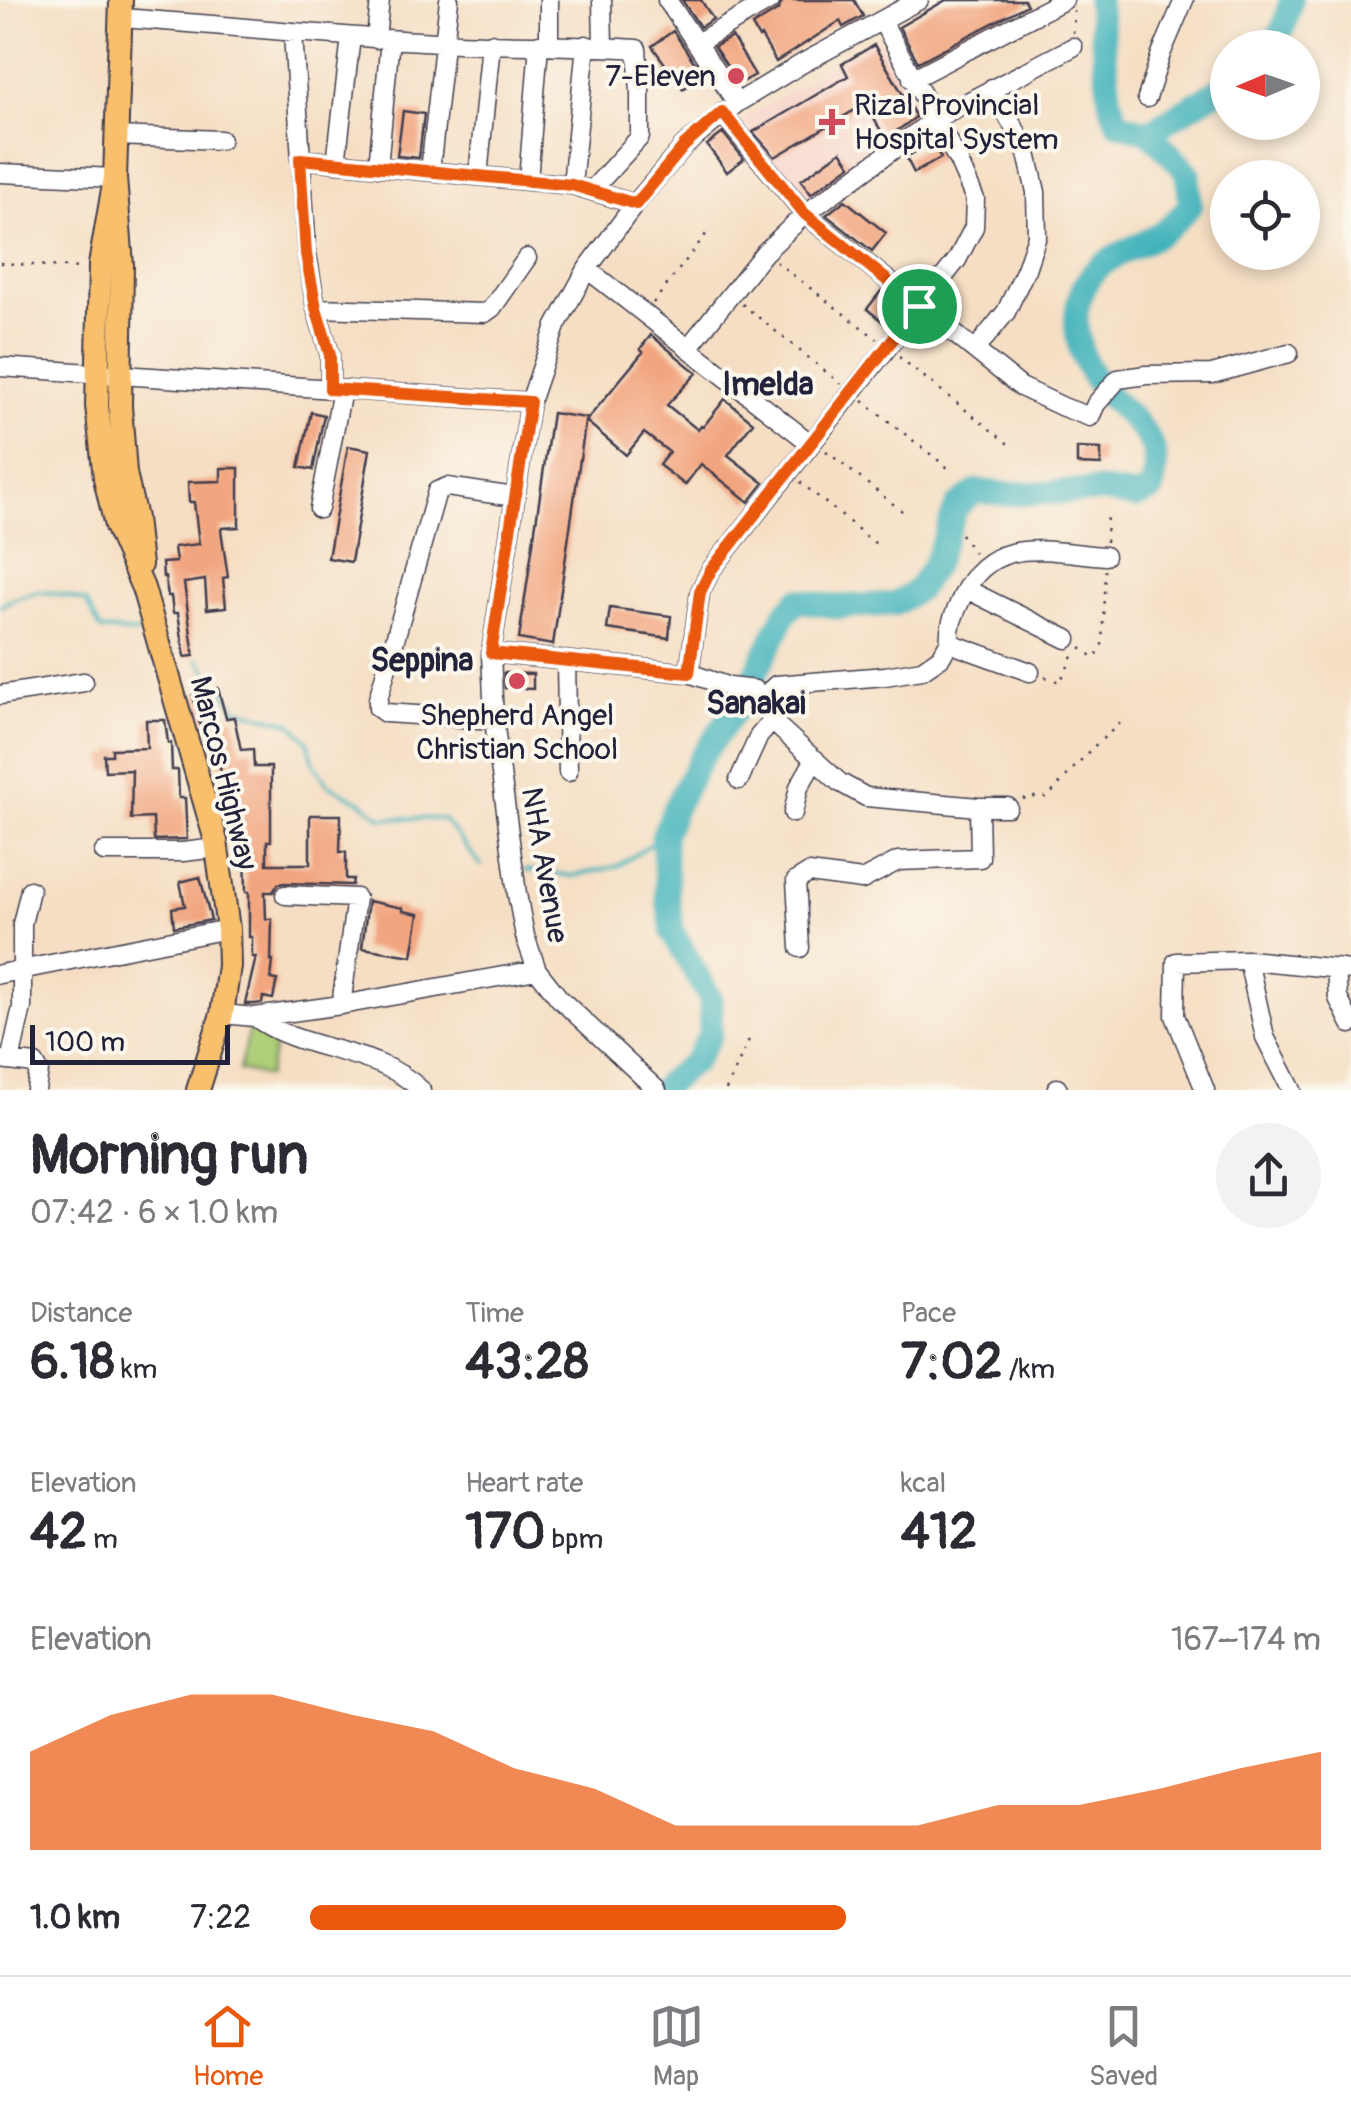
<!DOCTYPE html>
<meta charset="utf-8">
<style>
:root{--surface:#fff;--page:#f2f2f3;--text:#2b2b33;--muted:#7c7c81;--line:#e1e1e2;--accent:#ea580c}
body{margin:0;font-family:Pangolin,sans-serif;background:var(--page);color:var(--text);height:100vh;display:flex;flex-direction:column;font-size:38px;white-space:nowrap}
*{box-sizing:border-box;margin:0}
p{font-size:32px;color:var(--muted)}
.icon{flex:none;width:55px;height:55px;fill:none;stroke:currentColor;stroke-width:2;stroke-linecap:round;stroke-linejoin:round}
.map{position:relative;height:1090px;overflow:hidden}
.details{display:flex;flex-direction:column;background:var(--surface);flex:1}
.details>*{flex:none}
.needle{width:65px;rotate:268deg}
.controls{position:absolute;left:1210px;top:30px;display:grid;gap:20px}
.controls a{display:grid;place-items:center;width:110px;height:110px;border-radius:50%;background:var(--surface);box-shadow:0 5px 15px #0003;font-size:50px}
.scale{position:absolute;left:30px;bottom:25px;width:200px;box-sizing:border-box;padding-left:10px;border:5px solid #22223b;border-top:0;font-size:28px;line-height:35px;white-space:nowrap;color:#22223b;-webkit-text-stroke:8px #fbf7ec;paint-order:stroke}
.pin{position:absolute;display:grid;place-items:center;width:85px;height:85px;color:#fff;margin:-42px;border:5px solid #fff;border-radius:50%;box-shadow:0 2px 10px #0007}
.round{display:grid;place-items:center;flex:none;width:105px;height:105px;border-radius:52px;background:var(--page)}
.overview{display:flex;align-items:center;justify-content:space-between;height:170px;padding:0 30px}
h1{font-size:55px;font-weight:700;line-height:75px}
.metrics{display:grid;grid-template-columns:repeat(3,1fr);gap:15px;height:170px;padding:10px 30px}
.metrics div{display:grid;align-content:center}
.metrics b{font-size:50px;font-weight:700}
.metrics small{font-size:28px;font-weight:400}
.metrics p{font-size:28px}
.chart{height:280px;padding:20px 30px}
.chart p{display:flex;justify-content:space-between}
.chart svg{width:100%;height:180px;margin-top:10px;fill:var(--accent);opacity:.7}
ul{padding:0 30px;list-style:none;font-size:32px}
li{display:grid;grid-template-columns:160px 120px 1fr;align-items:center;height:75px}
li i{height:25px;border-radius:12px;background:var(--accent)}
.tab-bar{display:flex;justify-content:space-around;align-items:center;height:140px;border-top:2px solid var(--line);background:var(--surface);font-size:28px;color:var(--muted)}
.tab-bar a{display:grid;justify-items:center;gap:5px}
.tab-bar .current{color:var(--accent)}
.map>svg:first-child{display:block}
</style>
<div class="map">
<svg width="1351" height="1090" viewBox="0 0 1351 1090">
<rect width="100%" height="100%" fill="#fbf7ec"/>
<filter id="ink" filterUnits="userSpaceOnUse"><feTurbulence type="fractalNoise" baseFrequency=".01" numOctaves="2"/><feDisplacementMap in="SourceGraphic" scale="20" xChannelSelector="R" yChannelSelector="G"/><feConvolveMatrix kernelMatrix="1 2 1 2 8 2 1 2 1" color-interpolation-filters="sRGB"/></filter>
<filter id="wash" filterUnits="userSpaceOnUse"><feTurbulence type="fractalNoise" baseFrequency=".0048" numOctaves="4" result="noise"/><feDisplacementMap in="SourceGraphic" scale="40" xChannelSelector="R" yChannelSelector="G"/><feGaussianBlur stdDeviation="2.25" result="paint"/><feColorMatrix in="noise" values="0 0 0 0 0 0 0 0 0 0 0 0 0 0 0 0 0 1.4 0 .05"/><feComposite in="paint" operator="in"/></filter>
<g filter="url(#wash)">
<rect width="100%" height="100%" fill="#f5dec3"/>
<!-- built -->
<path fill="#f7d1c6" d="M877,38L925,120L803,208L738,123Z"/>
<!-- pitch -->
<path fill="#accf77" stroke="#677859" stroke-width="2.5" d="M250,1025L278,1032L267,1077L239,1070Z"/>
<g fill="none" stroke-linecap="round" stroke-linejoin="round">
<!-- stream -->
<path stroke="#43b3bb" stroke-width="4" d="M0,606C38,586 46,590 86,602L101,630L138,633
M198,659L237,709L291,723L308,741L314,763L327,784L360,801L382,818L443,819L481,865
M525,870L573,876L618,866L663,836"/>
<!-- river -->
<path stroke="#43b3bb" stroke-width="25" d="M1271,48L1284,26L1291,0
M1149,132L1228,84
M662,1090L667,1083L694,1062L710,1035L711,1000L673,933L667,895L663,836L674,809L700,759L745,696L785,614L798,600L837,607L894,604L918,590L935,563L957,506L977,491L1005,494L1102,491L1136,497L1152,490C1155,475 1158,459 1151,444C1141,423 1120,409 1105,392C1076,361 1063,305 1095,271C1113,253 1141,246 1162,232C1173,226 1182,214 1190,206L1188,173L1149,132L1118,123L1110,101L1098,0"/>
</g>
<g id="blocks">
<!-- building -->
<path fill="#f2a680" d="M682,0H701L713,19L700,27Z
M783,0H854L863,16L843,27L840,21L776,62L761,36L759,38L752,26L778,10Z
M946,0H1024L1027,5L918,62L899,27Z
M673,31L703,75L683,89L674,76L668,80L659,68L665,64L652,46Z
M732,37L755,75L739,84L714,47Z
M874,45L916,117L886,139L865,104L775,157L753,132L848,76L842,64Z
M403,111L424,114L419,158L397,156Z
M723,133L744,159L727,172L707,145Z
M932,143L941,158L914,173L906,157Z
M841,151L851,165L811,194L801,180Z
M845,200L886,233L872,251L826,215Z
M881,291L903,308L888,326L867,309Z
M651,335L697,373L667,405L698,430L701,426L703,427L725,399L753,422L728,455L764,483L749,502L701,464L685,485L659,465L669,452L644,433L626,455L586,421L643,352L640,349Z
M311,412L324,415L313,470L299,467Z
M552,413L586,418L553,645L519,639Z
M348,446L370,450L351,562L328,558Z
M1077,448L1101,449V465L1077,464Z
M221,468H239V527L222,528L221,530L228,577L223,578L226,607L207,609L205,580L184,583L194,656L185,657L178,613H173L171,596H168L165,577H163L162,563L176,562L174,547L199,544L194,502H189L188,482L221,481Z
M610,608L671,616L669,638L607,629Z
M504,673L533,674V689L505,688Z
M218,688L226,718L234,717L241,750L253,749L254,767H271V841H267V864H310V815H341L340,852H346V879H353L352,885L285,883L278,884L273,892H265L266,919H272L271,961H273L271,979L277,980L273,999L263,997L262,1003L255,1004H245L256,957H252V937H249V892H246L245,841H235L236,800H229L219,764H216L215,747L220,746L214,720L200,724L193,695Z
M146,720H165L168,743H171L172,770H178L179,798H185L187,839L154,840L153,818L131,819L132,770L105,771L104,755H112V749L147,748Z
M200,877L211,920L174,927L172,908L185,906L180,882Z
M368,901L403,908V911L419,914L412,956L362,948Z"/>
</g>
</g>
<g filter="url(#ink)">
<use href="#blocks" fill-opacity="0" stroke="#423e4f" stroke-width="2.5"/>
<g fill="none" stroke-linecap="round" stroke-linejoin="round">
<defs>
<path id="minor" d="M602,0L603,46
M667,0L737,103
M120,18C227,25 333,37 439,42C505,46 571,44 637,49L640,91V137L592,190
M293,33L307,254L316,308L330,355V389
M376,39L380,0
M697,43L771,0
M549,44V0
M912,79L1064,0
M1147,98L1161,54L1184,0
M722,113L805,214L1021,387L1063,407L1090,417L1096,404L1118,379L1146,375L1212,374L1289,353
M116,136L221,140
M300,159L572,185L635,204
M336,163L351,37
M378,167L390,39
M430,171L449,0
M0,173L115,178
M478,176L491,43
M528,181L539,44
M572,185L586,45
M587,269L810,443
M316,308L485,313L492,308L527,258
M688,348L764,253L805,214L935,119L1073,47
M975,350L1006,312L1026,269L1037,236L1036,192L1026,149L992,88
M0,367L530,402
M319,509L342,390
M966,589L1067,639
M491,653L689,673L729,687L755,690L762,698L772,721L839,782L866,797L979,807H1008
M566,661L568,772
M1030,672L955,645L950,641C948,625 956,611 962,597C991,533 1048,552 1105,556
M689,673L700,592L711,570L957,260L974,227L975,199L959,162L882,21
M0,695L84,682
M762,698L776,685L885,676L922,670L941,657L950,641
M494,720L385,713L378,708V699L437,491L447,487L514,497
M739,780L759,736L772,721
M793,813L799,787L815,759
M104,852H183L217,848
M285,895L356,898L341,1005
M800,948L796,881L809,873L862,880L898,861L980,858L979,807
M1248,960L1265,1037L1292,1090
M1336,968L1338,998L1351,1024
M0,974L228,929
M222,1014L255,1017L341,1005L537,970
M255,1017C303,1053 377,1047 421,1090
M0,1060L35,1064L39,1071L36,1090
M10,1061L22,1007V924L30,890
M1057,1088L1058,1090
M657,1090L559,998L537,970L525,936L517,894L494,720L491,653L530,402L556,326L587,269L635,204L684,146L737,103L803,63L919,0
M1205,1090L1175,1016L1176,962L1248,960L1351,970"/>
<path id="major" d="M121,0L115,178L122,265L120,406L125,473L135,518L140,565
M115,178L100,265L97,406L105,478L116,526L143,588L216,841L228,929L229,966L222,1014L198,1090"/>
</defs>
<!-- minor casing -->
<use href="#minor" stroke="#423e4f" stroke-width="21"/>
<!-- major casing -->
<use href="#major" stroke="#423e4f" stroke-width="26"/>
<!-- path -->
<path stroke="#423e4f" stroke-width="2.5" stroke-dasharray="2.5 8" stroke-linecap="butt" d="M1073,33L1074,11
M776,262L877,339
M0,263L81,268
M653,303L707,233
M742,304L841,384
M899,357L1011,446
M863,401L948,468
M826,451L907,515
M800,482L876,544
M961,534L974,553
M1106,542L1107,514
M1081,648L1095,658L1102,646L1105,570
M1045,677L1060,682L1074,654
M1023,799L1028,797H1048L1090,750L1126,718
M726,1090L752,1033"/>
<!-- minor -->
<use href="#minor" stroke="#fff" stroke-width="18"/>
<!-- major -->
<use href="#major" stroke="#f8bf6c" stroke-width="22"/>
</g>
</g>
<g fill="none" stroke-linecap="round" stroke-linejoin="round" filter="url(#ink)">
<defs>
<path id="route" d="M722,112L805,214L919,306L711,570L700,592L689,673L491,653L530,402L330,389V355L316,308L306,254L300,159L572,185L636,204L684,146Z"/>
</defs>
<!-- route casing -->
<use href="#route" stroke="#fff" stroke-width="20"/>
<!-- route -->
<use href="#route" stroke="#ea580c" stroke-width="12"/>
</g>
<!-- markers -->
<g fill="#d1495b" stroke="#fbf7ec" stroke-width="4">
<circle cx="736" cy="76" r="10"/>
<path d="M827 107h10v10h10v10h-10v10h-10v-10h-10v-10h10z"/>
<circle cx="517" cy="681" r="10"/>
</g>
<g text-anchor="middle" stroke-width="8" stroke-linejoin="round" paint-order="stroke">
<!-- poi labels -->
<g font-size="30" fill="#22223b" stroke="#fbf7ec" text-anchor="end">
<text x="716" y="86">7-Eleven</text>
<text x="854" y="115" text-anchor="start">Rizal Provincial<tspan x="854" dy="34">Hospital System</tspan></text>
<text x="517" y="725" text-anchor="middle">Shepherd Angel<tspan x="517" dy="34">Christian School</tspan></text>
</g>
<!-- street labels -->
<g font-size="30" fill="#22223b" stroke="#fbf7ec">
<text transform="translate(224 773) rotate(76)" y="10">Marcos Highway</text>
<text transform="translate(545 865) rotate(80)" y="10">NHA Avenue</text>
</g>
<!-- neighbourhood labels -->
<g font-size="32" font-weight="bold" fill="#22223b" stroke="#fbf7ec">
<text x="768" y="395">Imelda</text>
<text x="422" y="671">Seppina</text>
<text x="756" y="714">Sanakai</text>
</g>
</g>
</svg>
<div class="controls">
<a><svg class="needle" viewBox="-14 -14 28 28"><path d="M0-13l5 13h-10z" fill="#e53935"/><path d="M0 13l5-13h-10z" fill="#7c7c81"/></svg></a>
<a><svg class="icon" aria-label="locate" viewBox="0 0 24 24"><circle cx="12" cy="12" r="6"/><path d="M12 2v4M12 18v4M2 12h4M18 12h4"/></svg></a>
</div>
<div class="scale">100 m</div>
<div class="pin" style="left:919px;top:306px;background:#1e9e55"><svg class="icon" aria-label="arrive" viewBox="0 0 24 24"><path d="M6 21V4h12l-3 4 3 4H6"/></svg></div>
</div>
<section class="details">
<div class="overview"><div><h1>Morning run</h1><p>07:42 · 6 × 1.0 km</p></div><a class="round"><svg class="icon" aria-label="share" viewBox="0 0 24 24"><path d="M12 15V3M7 8l5-5 5 5M5 13v7h14v-7"/></svg></a></div>
<div class="metrics">
<div><p>Distance</p><b>6.18<small> km</small></b></div>
<div><p>Time</p><b>43:28</b></div>
<div><p>Pace</p><b>7:02<small> /km</small></b></div>
</div>
<div class="metrics">
<div><p>Elevation</p><b>42<small> m</small></b></div>
<div><p>Heart rate</p><b>170<small> bpm</small></b></div>
<div><p>kcal</p><b>412</b></div>
</div>
<div class="chart"><p><span>Elevation</span>167–174 m</p>
<svg viewBox="0 0 160 44" preserveAspectRatio="none"><path d="M0 44V20L10 11L20 6L30 6L40 11L50 15L60 24L70 29L80 38L90 38L100 38L110 38L120 33L130 33L140 29L150 24L160 20V44z"/></svg>
</div>
<ul>
<li><b>1.0 km</b>7:22<i style="width:53%"></i></li>
</ul>
</section>
<nav class="tab-bar">
<a class="current"><svg class="icon" aria-label="home" viewBox="0 0 24 24"><path d="M3 11l9-7 9 7M6 9v11h12V9"/></svg>Home</a>
<a><svg class="icon" aria-label="map" viewBox="0 0 24 24"><path d="M3 6l6-2 6 2 6-2v14l-6 2-6-2-6 2zM9 4v14M15 6v14"/></svg>Map</a>
<a><svg class="icon" aria-label="saved" viewBox="0 0 24 24"><path d="M7 4h10v16l-5-4-5 4z"/></svg>Saved</a>
</nav>
